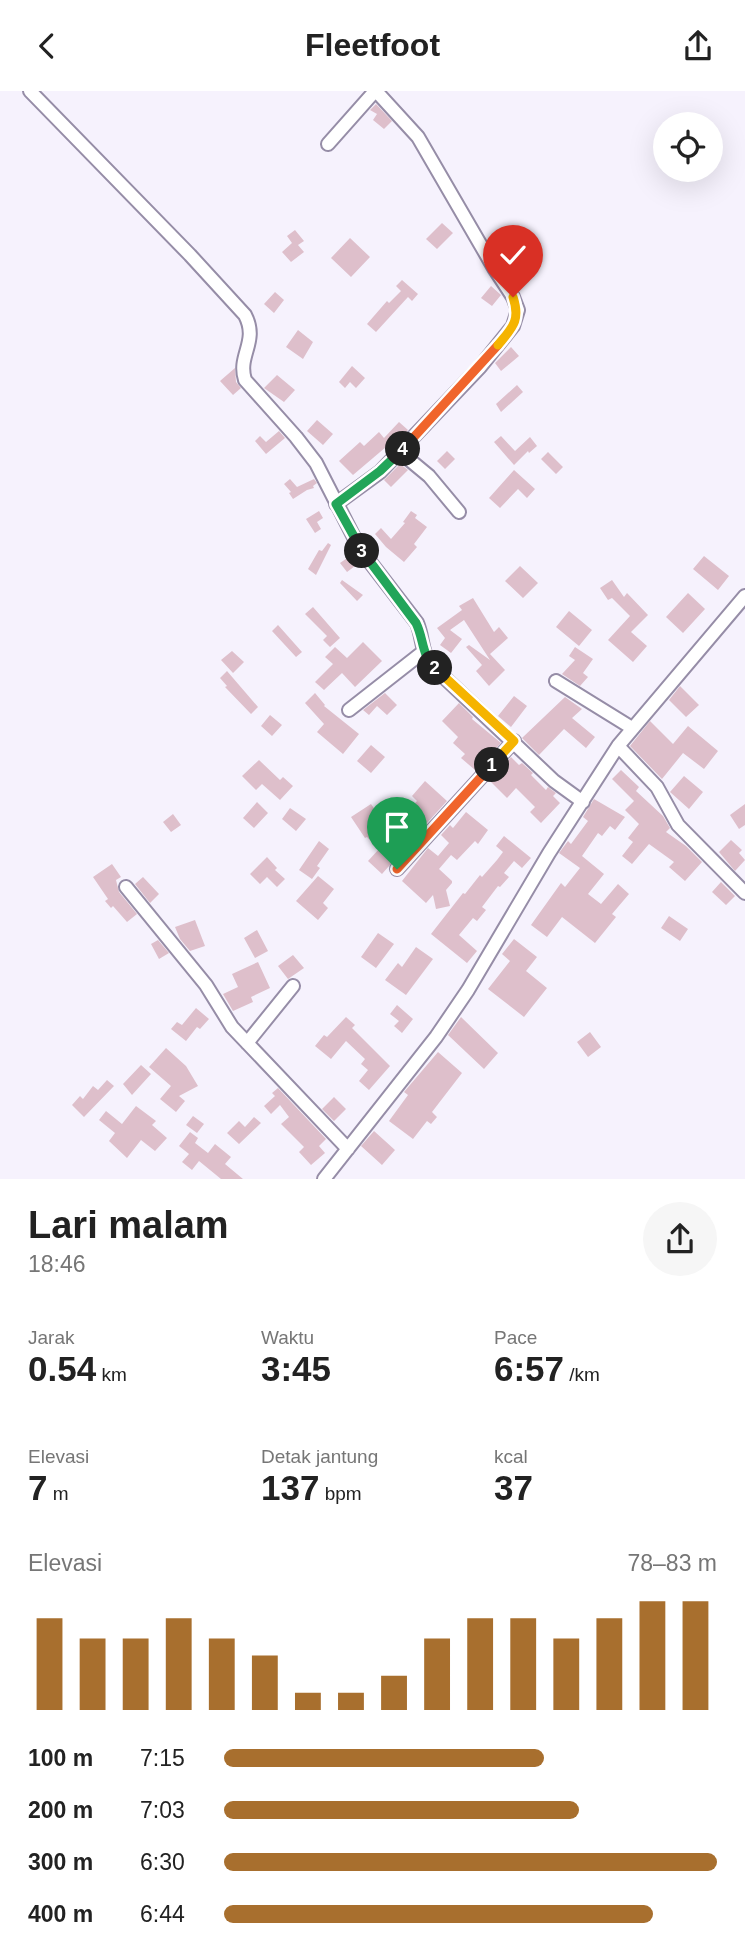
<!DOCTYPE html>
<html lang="id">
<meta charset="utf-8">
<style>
:root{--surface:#fff;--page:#f6f6f6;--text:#222;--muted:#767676;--accent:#a86f2e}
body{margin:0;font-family:Arial,sans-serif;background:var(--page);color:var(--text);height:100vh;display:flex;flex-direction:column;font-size:26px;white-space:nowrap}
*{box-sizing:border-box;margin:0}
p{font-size:23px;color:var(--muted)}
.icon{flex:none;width:38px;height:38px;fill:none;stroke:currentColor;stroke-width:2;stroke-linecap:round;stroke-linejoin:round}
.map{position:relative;height:1088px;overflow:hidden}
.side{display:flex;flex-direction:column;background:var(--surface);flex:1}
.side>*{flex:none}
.tools{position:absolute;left:653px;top:21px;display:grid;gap:14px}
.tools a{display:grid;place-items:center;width:70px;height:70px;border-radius:50%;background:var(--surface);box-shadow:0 7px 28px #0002;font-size:35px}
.pin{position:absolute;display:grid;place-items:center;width:60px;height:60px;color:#fff;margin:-72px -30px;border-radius:50% 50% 50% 0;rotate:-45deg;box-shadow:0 0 7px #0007}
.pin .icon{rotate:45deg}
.km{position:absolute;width:35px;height:35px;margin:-18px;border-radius:50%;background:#222;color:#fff;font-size:19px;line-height:35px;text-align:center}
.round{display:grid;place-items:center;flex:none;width:74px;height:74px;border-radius:37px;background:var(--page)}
.overview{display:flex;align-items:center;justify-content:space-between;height:119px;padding:0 28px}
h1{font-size:38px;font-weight:700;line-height:52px}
.stats{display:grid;grid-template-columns:repeat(3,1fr);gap:10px;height:119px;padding:7px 28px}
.stats div{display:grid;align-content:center}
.stats b{font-size:35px;font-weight:700}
.stats small{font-size:19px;font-weight:400}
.stats p{font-size:19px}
.chart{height:196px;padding:14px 28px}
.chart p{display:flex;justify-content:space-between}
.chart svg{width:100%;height:126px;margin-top:7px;stroke:var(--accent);stroke-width:6}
ul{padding:0 28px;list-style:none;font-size:23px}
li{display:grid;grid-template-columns:112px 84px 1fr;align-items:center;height:52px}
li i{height:18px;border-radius:9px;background:var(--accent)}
header{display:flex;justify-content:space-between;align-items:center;height:91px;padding:0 28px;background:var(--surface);font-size:32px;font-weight:700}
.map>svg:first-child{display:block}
</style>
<header><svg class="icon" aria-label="back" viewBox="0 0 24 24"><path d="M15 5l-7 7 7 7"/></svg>Fleetfoot<svg class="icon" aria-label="share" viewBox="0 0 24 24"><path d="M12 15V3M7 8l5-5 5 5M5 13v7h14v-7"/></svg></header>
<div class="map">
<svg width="745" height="1088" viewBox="0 0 745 1088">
<rect width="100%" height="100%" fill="#f6f2fd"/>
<!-- building -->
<path fill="#debfcb" d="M376,13L392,30L384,38L373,29L377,23L370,19Z
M442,132L453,142L437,158L426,148Z
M295,139L304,150L298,154L304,161L291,171L282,161L292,152L287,145Z
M350,147L370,166L351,186L331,167Z
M402,189L418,203L412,210L408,206L376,241L367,233L387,210L389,212L401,200L396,195Z
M491,195L501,204L492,215L481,207Z
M275,201L284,209L274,222L264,213Z
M298,239L313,251L303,268L286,256Z
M511,256L519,265L501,280L495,272Z
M352,275L365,287L356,297L350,291L345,297L339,291Z
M235,277L236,291L241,297L233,304L220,290Z
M277,284L295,299L284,311L264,297Z
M517,294L523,301L501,321L496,313Z
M317,329L333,343L323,354L307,340Z
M399,331L408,339L395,352L393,350L353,384L339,370L360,351L364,355L379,341L384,347Z
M279,340L285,347L266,363L255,350L260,345L266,351Z
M501,345L515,360L530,346L537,355L529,362L528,360L514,374L494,351Z
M447,360L455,368L445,378L437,370Z
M548,361L563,376L556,383L541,368Z
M400,373L408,379L391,396L384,389Z
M514,379L535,398L527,407L518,398L500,417L489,407Z
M290,388L297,396L314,388L317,392L313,395L314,397L307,399L293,408L289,402L291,401L284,393Z
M319,420L323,427L317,431L321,438L315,442L306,428Z
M411,420L417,424L415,427L427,436L414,453L417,456L404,471L386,456L375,443L381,437L391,448L405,432L403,431Z
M328,452L331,454L316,484L308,478L319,459L322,460Z
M353,463L359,472L347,481L340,472Z
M704,465L729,485L718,499L693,478Z
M520,475L538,492L523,507L505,490Z
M342,489L363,504L357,510L340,492Z
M612,489L624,506L627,502L648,524L631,541L647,555L633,571L608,549L630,525L612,507L608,509L600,497Z
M688,502L705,518L683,542L666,526Z
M473,507L494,541L499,536L508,547L490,563L505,579L489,595L476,580L482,574L466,556L469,554L490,569L464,529L450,539L462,548L451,562L440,554L445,547L437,537L462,519L459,515Z
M313,516L340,547L330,556L323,549L327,545L305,523Z
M569,520L592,539L579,555L556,536Z
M278,534L302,561L296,566L272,540Z
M363,551L382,570L355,596L342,582L324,599L315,591L333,573L325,566L335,556L347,567Z
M575,556L593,568L583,582L588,586L580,595L562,583L575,569L569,565Z
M232,560L244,571L233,582L221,569Z
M227,580L258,616L251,623L225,596L227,595L220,587Z
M680,595L699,614L686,626L669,609Z
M315,602L325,614L324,615L359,643L343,663L317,641L324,633L305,612Z
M385,602L397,614L387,624L377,615L369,624L363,619Z
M514,605L527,615L511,636L498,625Z
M565,606L582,618L572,627L595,646L586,657L564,638L539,664L522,647Z
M459,612L473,626L472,628L501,652L475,679L461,667L465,663L453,652L458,646L442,630Z
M270,624L282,634L272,645L261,635Z
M650,630L673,653L688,635L718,660L704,678L683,662L662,688L630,655Z
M371,654L385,666L371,682L357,670Z
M511,666L519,674L522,672L533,682L531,684L546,699L548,696L556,702L553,705L560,712L541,732L530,721L535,716L516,697L507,707L490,690Z
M259,669L280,689L283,686L293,695L280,709L262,693L256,699L242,685Z
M621,679L639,696L636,700L663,725L670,737L666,741L686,755L702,771L685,790L669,776L674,771L649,753L632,773L622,765L633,751L628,747L639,733L625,719L634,710L612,688Z
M684,685L703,701L689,718L670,701Z
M425,690L447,710L418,742L401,727L417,710L412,705Z
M594,708L625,726L615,739L610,735L602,745L598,742L582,765L604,783L588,803L601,813L618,793L629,803L612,823L616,826L595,852L562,826L547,846L531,834L561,792L565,796L580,777L559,762L568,750L571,753L588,730L583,726Z
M257,711L268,722L254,737L243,727Z
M371,713L385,733L380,736L404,758L382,783L368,770L379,758L367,746L365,747L351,726Z
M745,713V734L739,738L730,724Z
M290,717L306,728L296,740L282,728Z
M466,721L488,739L478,753L475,750L457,769L451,764L439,778L452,790V792L446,799L450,815L436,818L433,804L426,812L402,790L428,757L438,765L449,752L441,744L450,734L453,737Z
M173,723L181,734L171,741L163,731Z
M504,745L531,767L522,777L514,770L504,782L509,786L500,796L498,795L482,816L486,819L477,830L473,827L459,844L477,860L467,872L431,843L463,802L465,803L480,784L482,786L497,769L503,761L496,755Z
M731,749L742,759L739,762L745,769L735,780L719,761Z
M319,750L329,758L317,775L320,777L312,788L299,779Z
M267,766L277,777L275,779L285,788L277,796L267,786L260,793L250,783Z
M112,773L121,786L116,789L119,801L137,823L127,831L113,815L111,817L105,810L108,808L93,786Z
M318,785L334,798L323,812L328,817L318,829L296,810Z
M143,786L159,803L150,812L135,793Z
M721,791L735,805L726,814L712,801Z
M669,825L688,838L680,850L661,837Z
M195,829L205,855L190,860L180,848L175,836Z
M257,839L268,860L255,867L244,847Z
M378,842L394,853L376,877L361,866Z
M514,848L537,866L526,880L547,897L524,926L488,898L510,870L502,863Z
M158,849L169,862L159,868L151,853Z
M416,856L433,868L406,904L385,889L398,872L402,876Z
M293,864L304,877L288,888L278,875Z
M258,871L270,897L251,906L253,911L233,920L223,903L238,896L232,883Z
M397,914L413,928L402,942L394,935L399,930L390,923Z
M196,917L209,928L200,938L197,936L186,950L171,938L177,931L182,934Z
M346,926L355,934L352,937L390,975L369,999L359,990L368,979L361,973L365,968L346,950L331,968L315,955L324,944L327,946Z
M461,926L498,962L484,978L448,944Z
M590,941L601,956L588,966L577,951Z
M166,957L186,975L198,995L179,1005L185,1010L176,1021L160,1008L171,995L149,976Z
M438,961L462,982L432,1021L437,1026L431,1033L427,1030L413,1048L389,1030L408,1004L404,1001Z
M141,974L151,983L132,1004L123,993Z
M107,989L114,995L84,1026L72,1014L80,1005L83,1008L93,995L98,999Z
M278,997L326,1048L319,1055L325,1062L311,1074L299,1061L304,1056L281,1033L289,1026L280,1014L271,1023L264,1015L275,1005L272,1002Z
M334,1006L346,1018L334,1030L322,1018Z
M136,1015L156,1030L152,1034L167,1047L155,1060L141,1049L127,1067L109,1050L115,1042L99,1029L106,1020L122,1033Z
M193,1025L204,1033L197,1042L186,1034Z
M254,1026L261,1032L239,1053L227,1042L239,1030L245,1036Z
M374,1040L395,1059L382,1074L361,1055Z
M190,1041L198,1047L195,1052L208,1062L215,1053L231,1066L225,1073L243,1088H221L199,1070L192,1079L182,1071L189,1063L179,1055Z"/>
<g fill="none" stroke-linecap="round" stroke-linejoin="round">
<defs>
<path id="minor" d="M30,0L190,164L245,224C259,251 237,264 245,289L296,346L316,372L360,458L417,532C423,546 421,560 430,573L554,690L583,711
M328,53L375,0
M400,361L429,385L459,421
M336,413L380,381L480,276L513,235L518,219L513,206L494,177L418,46L376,0
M556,590L632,637
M349,619L423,561
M618,655L657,696L678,734L745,802
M397,778L514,650
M126,796L206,894L232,936L348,1058
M247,952L293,895
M324,1088L436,946L468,899L549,762L618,655L745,505"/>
</defs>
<!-- minor casing -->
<use href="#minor" stroke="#968da7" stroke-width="16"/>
<!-- minor -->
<use href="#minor" stroke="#fff" stroke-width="12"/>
</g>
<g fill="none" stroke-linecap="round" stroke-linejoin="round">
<defs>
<path id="split-1" d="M397,778L492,674"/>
<path id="split-2" d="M435,577L514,650L492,674"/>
<path id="split-3" d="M362,460L416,532C424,548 421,563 435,577"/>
<path id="split-4" d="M362,460L336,413L380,380L403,358"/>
<path id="split-5" d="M403,358L498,254"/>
<path id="split-6" d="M498,254C512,237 521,230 513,206"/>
</defs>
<!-- split-1 casing -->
<use href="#split-1" stroke="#fff" stroke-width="14"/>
<!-- split-2 casing -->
<use href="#split-2" stroke="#fff" stroke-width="14"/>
<!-- split-3 casing -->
<use href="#split-3" stroke="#fff" stroke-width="14"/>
<!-- split-4 casing -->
<use href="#split-4" stroke="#fff" stroke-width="14"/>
<!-- split-5 casing -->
<use href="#split-5" stroke="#fff" stroke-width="14"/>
<!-- split-6 casing -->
<use href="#split-6" stroke="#fff" stroke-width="14"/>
<!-- split-1 -->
<use href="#split-1" stroke="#f0652b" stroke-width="9"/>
<!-- split-2 -->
<use href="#split-2" stroke="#f5b400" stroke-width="9"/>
<!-- split-3 -->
<use href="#split-3" stroke="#22a559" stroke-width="9"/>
<!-- split-4 -->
<use href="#split-4" stroke="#22a559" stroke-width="9"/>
<!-- split-5 -->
<use href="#split-5" stroke="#f0652b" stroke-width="9"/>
<!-- split-6 -->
<use href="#split-6" stroke="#f5b400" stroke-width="9"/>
</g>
</svg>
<div class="tools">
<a><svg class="icon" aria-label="locate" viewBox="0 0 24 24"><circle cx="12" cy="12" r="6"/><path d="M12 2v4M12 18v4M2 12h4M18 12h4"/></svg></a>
</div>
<div class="pin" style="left:397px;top:778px;background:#1e9e55"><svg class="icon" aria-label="arrive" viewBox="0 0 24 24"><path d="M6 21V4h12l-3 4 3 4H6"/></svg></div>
<div class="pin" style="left:513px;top:206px;background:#d93025"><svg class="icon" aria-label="check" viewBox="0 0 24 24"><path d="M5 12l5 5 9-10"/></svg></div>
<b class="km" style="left:492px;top:674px">1</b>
<b class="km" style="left:435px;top:577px">2</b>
<b class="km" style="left:362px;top:460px">3</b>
<b class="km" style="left:403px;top:358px">4</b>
</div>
<section class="side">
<div class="overview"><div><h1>Lari malam</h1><p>18:46</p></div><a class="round"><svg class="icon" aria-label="share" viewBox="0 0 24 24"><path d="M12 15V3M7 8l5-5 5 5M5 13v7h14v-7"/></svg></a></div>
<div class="stats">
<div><p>Jarak</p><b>0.54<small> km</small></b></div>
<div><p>Waktu</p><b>3:45</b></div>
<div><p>Pace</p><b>6:57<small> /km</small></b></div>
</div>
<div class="stats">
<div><p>Elevasi</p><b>7<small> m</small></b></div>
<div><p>Detak jantung</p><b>137<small> bpm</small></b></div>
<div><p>kcal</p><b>37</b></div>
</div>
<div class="chart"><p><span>Elevasi</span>78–83 m</p>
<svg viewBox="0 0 160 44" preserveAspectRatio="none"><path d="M5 44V12M15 44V19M25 44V19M35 44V12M45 44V19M55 44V25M65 44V38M75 44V38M85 44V32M95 44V19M105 44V12M115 44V12M125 44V19M135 44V12M145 44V6M155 44V6"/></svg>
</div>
<ul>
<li><b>100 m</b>7:15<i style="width:65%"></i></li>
<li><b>200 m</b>7:03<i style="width:72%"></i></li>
<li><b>300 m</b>6:30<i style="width:100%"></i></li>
<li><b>400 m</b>6:44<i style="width:87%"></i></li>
</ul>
</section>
